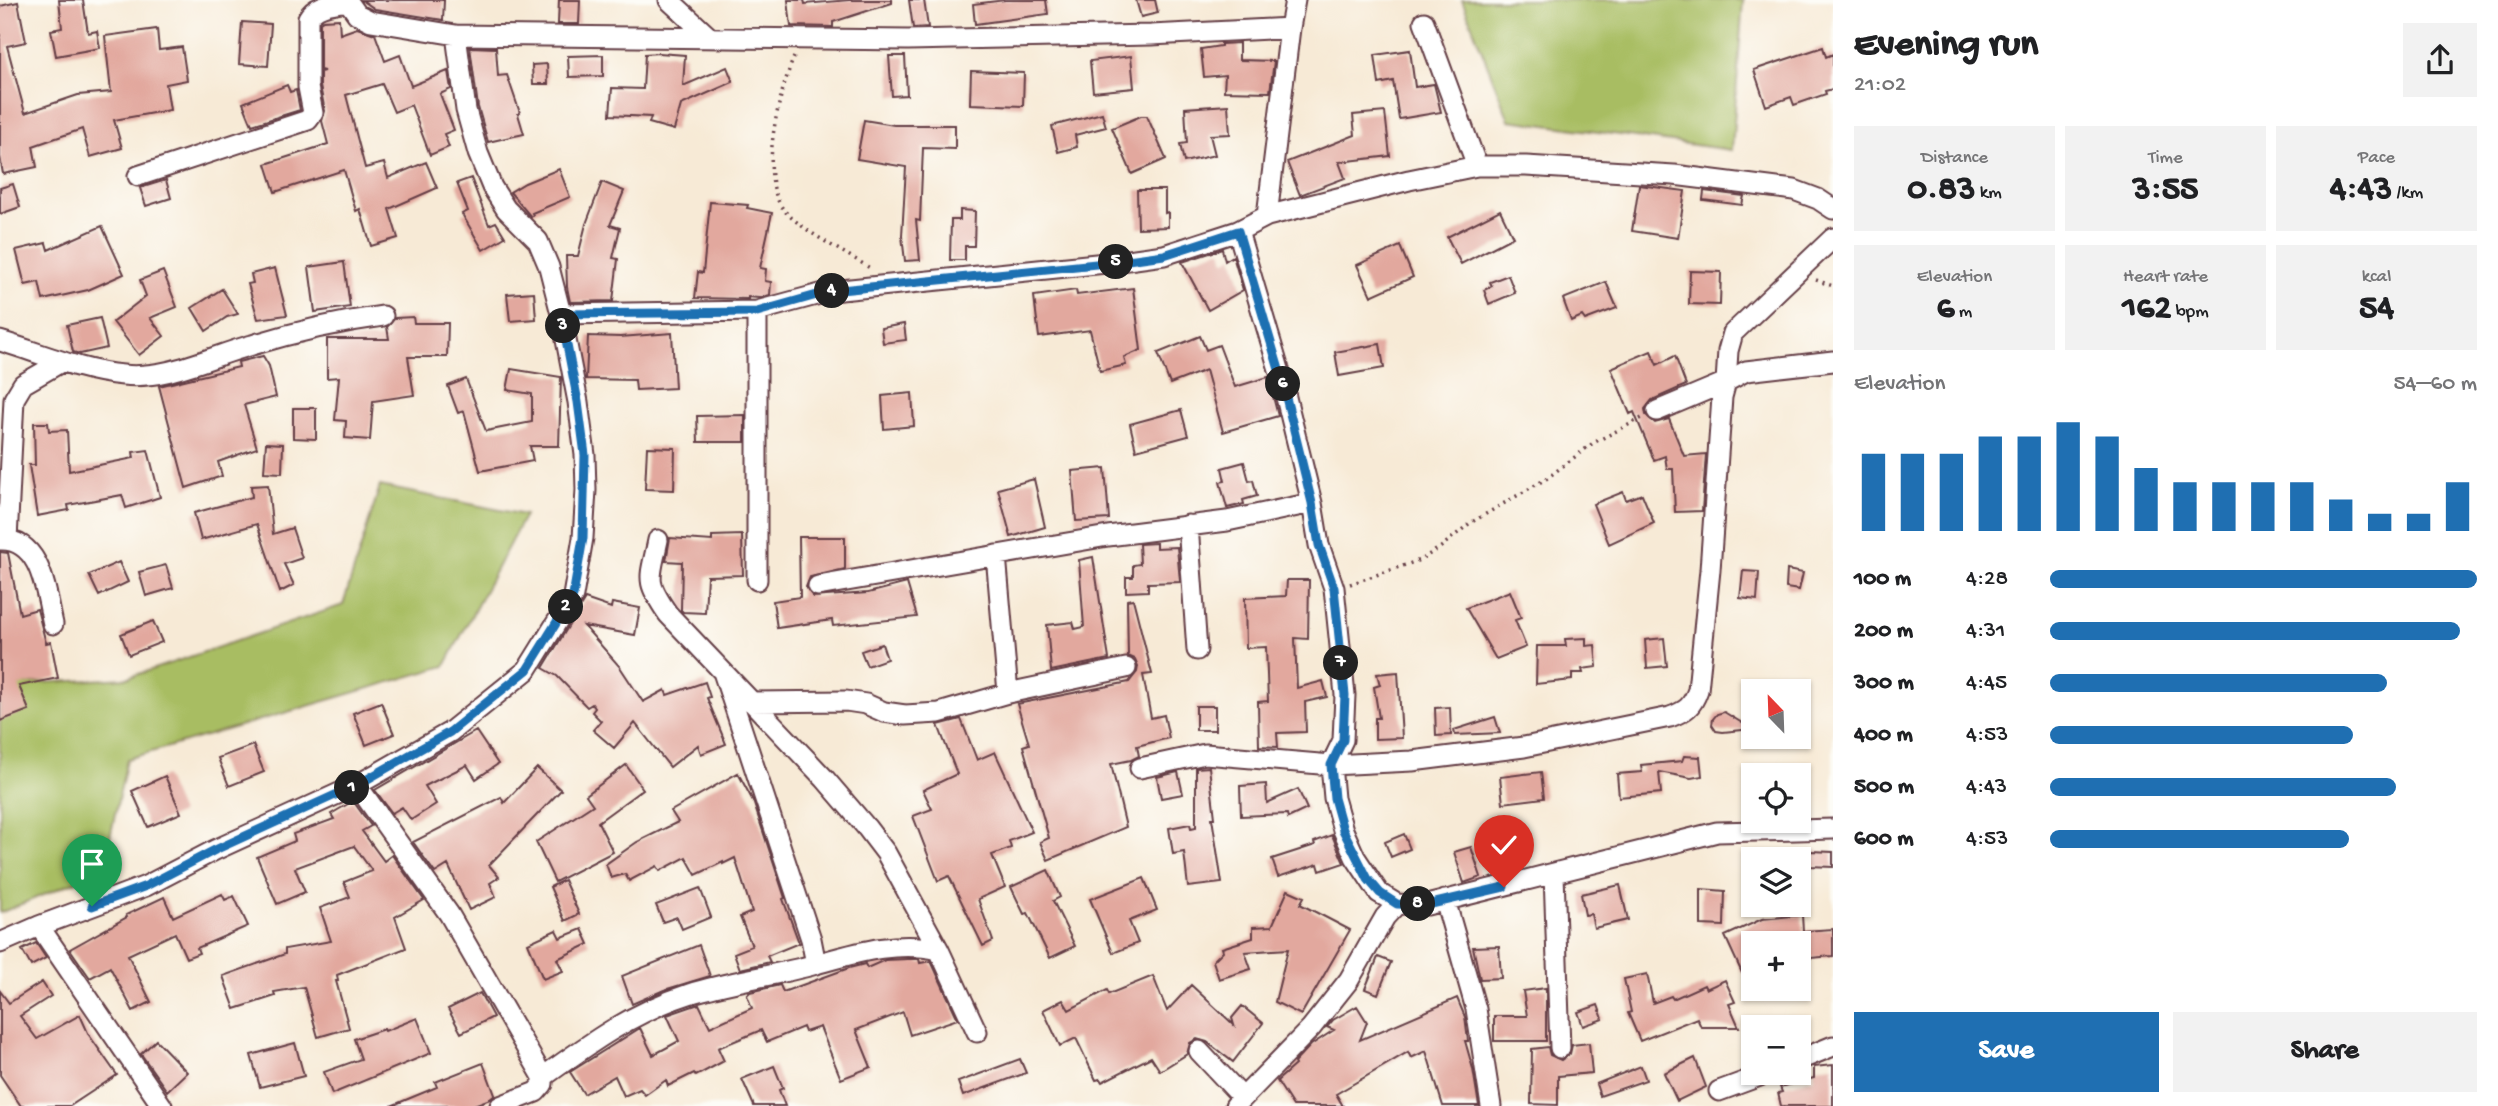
<!DOCTYPE html>
<meta charset="utf-8">
<style>
:root{--surface:#fff;--page:#f2f2f2;--text:#202124;--muted:#757577;--accent:#1f6fb2}
body{margin:0;font-family:"Gochi Hand",sans-serif;background:var(--page);color:var(--text);height:100vh;display:flex;flex-direction:column;font-size:26px;white-space:nowrap}
*{box-sizing:border-box;margin:0}
p{font-size:23px;color:var(--muted)}
.icon{flex:none;width:38px;height:38px;fill:none;stroke:currentColor;stroke-width:2;stroke-linecap:round;stroke-linejoin:round}
.map{position:relative;flex:1;overflow:hidden}
.side{display:flex;flex-direction:column;background:var(--surface);width:665px}
.side>*{flex:none}
.needle{width:46px;rotate:337deg}
.buttons{position:absolute;left:1741px;top:679px;display:grid;gap:14px}
.buttons a{display:grid;place-items:center;width:70px;height:70px;border-radius:0px;background:var(--surface);box-shadow:0 2px 5px #0004;font-size:35px}
.pin{position:absolute;display:grid;place-items:center;width:60px;height:60px;color:#fff;margin:-72px -30px;border-radius:50% 50% 50% 0;rotate:-45deg;box-shadow:0 0 7px #0007}
.pin .icon{rotate:45deg}
.km{position:absolute;width:35px;height:35px;margin:-18px;border-radius:50%;background:#222;color:#fff;font-size:19px;line-height:35px;text-align:center}
.round{display:grid;place-items:center;flex:none;width:74px;height:74px;border-radius:0px;background:var(--page)}
.head{display:flex;align-items:center;justify-content:space-between;height:119px;padding:0 21px}
h1{font-size:38px;font-weight:700;line-height:52px}
.stats{display:grid;grid-template-columns:repeat(3,1fr);gap:10px;height:119px;padding:7px 21px}
.stats div{display:grid;align-content:center;border-radius:0px;background:var(--page);text-align:center}
.stats b{font-size:35px;font-weight:700}
.stats small{font-size:19px;font-weight:400}
.stats p{font-size:19px}
.chart{height:196px;padding:14px 21px}
.chart p{display:flex;justify-content:space-between}
.chart svg{width:100%;height:126px;margin-top:7px;stroke:var(--accent);stroke-width:6}
.button{display:flex;gap:14px;margin-top:auto;padding:14px 21px}
.button a{flex:1;height:80px;border-radius:0px;background:var(--accent);color:#fff;font-size:28px;font-weight:700;line-height:80px;text-align:center}
.button a+a{background:var(--page);color:var(--text)}
ul{padding:0 21px;list-style:none;font-size:23px}
li{display:grid;grid-template-columns:112px 84px 1fr;align-items:center;height:52px}
li i{height:18px;border-radius:9px;background:var(--accent)}
main{display:flex;flex:1;min-height:0}
.map>svg:first-child{display:block}
</style>
<main>
<div class="map">
<svg width="1833" height="1106" viewBox="0 0 1833 1106">
<rect width="100%" height="100%" fill="#fdfcf7"/>
<filter id="ink" filterUnits="userSpaceOnUse"><feTurbulence type="fractalNoise" baseFrequency=".0143" numOctaves="2"/><feDisplacementMap in="SourceGraphic" scale="14" xChannelSelector="R" yChannelSelector="G"/><feConvolveMatrix kernelMatrix="1 2 1 2 8 2 1 2 1" color-interpolation-filters="sRGB"/></filter>
<filter id="wash" filterUnits="userSpaceOnUse"><feTurbulence type="fractalNoise" baseFrequency=".00686" numOctaves="4" result="noise"/><feDisplacementMap in="SourceGraphic" scale="28" xChannelSelector="R" yChannelSelector="G"/><feGaussianBlur stdDeviation="1.57" result="paint"/><feColorMatrix in="noise" values="0 0 0 0 0 0 0 0 0 0 0 0 0 0 0 0 0 1.4 0 .05"/><feComposite in="paint" operator="in"/></filter>
<g filter="url(#wash)">
<rect width="100%" height="100%" fill="#f7ead6"/>
<!-- green -->
<path fill="#a8bd62" stroke="#796e46" stroke-width="2" d="M1462,0H1743L1732,150L1509,120Z
M380,486L525,515L445,666L127,759L103,870L0,913V685L127,678L343,605Z"/>
<g id="blocks">
<!-- building -->
<path fill="#e2a89e" d="M59,0H83L88,33L97,31L100,48L56,56L51,30L62,28Z
M362,0H444L443,20L375,9Z
M559,0H580L579,24H558Z
M788,0H804L805,4L849,0H892V3L833,22V27L791,26Z
M909,0H924L928,27L913,28Z
M1005,0H1046L1048,14L975,24L973,4Z
M1136,0H1155L1158,13L1141,17Z
M18,2L26,42L7,46L25,113L78,95L111,92L105,36L157,29L159,50L182,47L187,80L166,84L170,110L114,120L122,148L90,157L82,129L33,146L37,167L3,174L0,157V6Z
M339,19L340,34L357,28L375,34L385,61L400,55L411,86L448,71L451,89L440,94L454,130L444,134L449,147L430,155L411,105L394,112L382,84L346,95L365,168L384,163L388,178L426,162L437,188L389,209L398,238L371,246L360,209L356,211L344,170L275,192L266,164L328,144L322,121L325,111L320,86V72L324,71L320,70V22L323,20Z
M242,22L271,24L268,66L239,64Z
M1239,43V60L1274,61L1270,92L1224,91L1225,75L1204,77L1201,49L1221,46V44Z
M470,47L496,48L498,76L507,75L520,113L518,114L524,134L488,142L478,107Z
M1823,47L1826,57L1833,54V89L1825,91L1826,94L1794,105L1791,97L1766,106L1754,70Z
M1410,50L1415,87L1434,84L1441,112L1399,119L1393,81L1379,84L1375,55Z
M659,53L685,55L683,86L727,67L733,82L681,105L674,130L649,123L651,117L610,115L612,88L643,89L645,54Z
M603,55V76L569,77L568,56Z
M889,56H905L907,95L892,96Z
M1131,56L1134,88L1093,92L1090,61Z
M547,64L548,84H533L532,65Z
M971,71L1024,73L1023,106L970,104Z
M287,85L290,92L296,90L300,110L252,125L243,103Z
M1228,105L1230,134L1210,135L1215,155L1184,162L1180,144L1187,143L1185,108Z
M1385,112L1390,156L1339,162L1345,178L1300,195L1287,162L1355,135L1353,115Z
M1102,113L1106,127L1075,135L1077,147L1058,152L1052,126Z
M1141,116H1147L1166,159L1132,174L1112,128Z
M864,120L894,125H955V149L923,148L920,221L916,220L920,260L905,261L902,236L906,167L857,159Z
M559,169L570,197L532,213L533,215L531,217L510,192L525,183Z
M471,178L489,225L496,222L505,237L483,250L462,214L468,211L457,183Z
M166,180L171,198L146,206L140,188Z
M602,182L624,191L610,225L620,228L613,258L618,259L613,301L570,302L567,287L566,256H578L586,224Z
M13,184L20,207L0,214V188Z
M1639,185L1685,191L1678,238L1632,231Z
M1137,190H1165V213L1168,212V227L1138,228Z
M1704,191L1744,196L1742,205L1703,200Z
M710,202L748,205L747,208L772,213L760,268L766,269L765,281L771,282L770,295L759,298L748,297V299L695,298L698,272L703,273Z
M960,210L975,211L974,246H965V260H950L951,220H960Z
M1500,210L1513,237L1461,264L1447,237Z
M102,226L124,274L88,290L43,300L39,282L25,285L16,250L46,243L48,250Z
M1400,246L1413,277L1371,296L1357,265Z
M1222,249L1225,261L1233,256L1243,290L1208,310L1182,262Z
M344,262L350,307L315,312L309,267Z
M275,268L287,315L258,319L248,284L253,283L251,274Z
M163,271L177,307L150,318L164,336L139,355L113,322L146,296L140,280Z
M1690,271L1721,272L1720,305L1689,304Z
M1508,275L1515,293L1489,304L1484,290L1492,286L1490,282Z
M1606,282L1617,308L1585,320L1582,316L1571,321L1563,299Z
M1133,288L1141,350L1124,357L1126,365L1100,371L1090,330L1039,337L1034,296L1076,290L1077,295Z
M222,289L238,314L227,317L206,331L192,308Z
M534,292L536,319L510,321L507,294Z
M413,317L414,323H448L447,357H408L414,395L373,401L370,440L345,438L346,421L335,420L339,377L327,378V339H389L387,327L395,318Z
M100,318L107,348L80,354L73,352L67,325Z
M904,324L906,340L883,343L881,328Z
M672,333L675,388L636,390L635,380L586,379L588,336L620,337Z
M1200,336L1206,350L1219,345L1235,387L1268,377L1278,416L1223,432L1206,370L1170,384L1158,353Z
M1380,344L1384,368L1339,376L1335,352Z
M1651,351L1657,365L1675,356L1686,385L1652,400L1645,409L1646,415L1655,423L1669,419L1684,456L1706,454L1702,511L1675,512L1673,469H1667L1665,456L1654,460L1634,412L1630,414L1611,368Z
M263,356L269,366L276,397L244,405L257,448L218,462L222,476L186,488L159,386L239,367L238,362Z
M511,369L561,377L559,446H530L533,461L480,471L464,411L458,413L448,386L466,379L486,431L532,422V394L507,390Z
M912,393L914,426L884,429L882,396Z
M293,408H316V439L293,438Z
M1181,410L1188,436L1136,450L1130,424Z
M745,415V442H698L697,416Z
M34,423H48L49,431L67,430L69,471L134,458L133,452L148,450L160,497L126,508L122,495L68,505L69,510L37,516L29,465H35Z
M266,443L283,444L282,473L264,472Z
M647,447L675,448L674,490L645,489Z
M1244,462L1249,481L1253,480L1257,496L1243,500L1244,504L1227,508L1220,482L1225,481L1222,468Z
M1105,468L1109,519L1076,521L1072,471Z
M1034,479L1045,527L1011,537L998,489Z
M268,485L273,534L292,528L302,558L284,564L294,585L280,592L257,524L201,540L194,513L252,497L251,486Z
M1623,492L1626,500L1642,494L1654,523L1609,544L1593,504Z
M742,535L743,575L707,576L705,613L683,612L681,610L682,562L666,561L670,538L712,541V536Z
M799,537H845V569L810,577L806,587L813,597L868,593L907,583L917,617L833,626L832,620L777,628L773,601L800,597Z
M1156,543V548L1177,547L1180,582L1148,583V591L1126,592V577H1133V565L1140,564L1139,544Z
M0,552L8,553L20,614L37,609L46,643L51,642L58,678L19,686L29,710L0,721Z
M1093,557L1109,659L1051,671L1047,625L1073,622L1075,629L1084,627L1079,560Z
M119,562L128,582L99,596L89,575Z
M166,565L173,588L146,596L139,572Z
M1787,570L1803,573L1799,590L1786,588Z
M1743,571L1759,572L1757,600L1740,598Z
M1287,580H1309L1308,639L1295,638L1297,688L1323,681L1327,697L1305,702L1306,732L1277,733L1278,747L1259,746L1258,702L1268,701L1266,647L1246,648L1245,598L1286,596Z
M1510,591L1521,618L1515,620L1526,647L1496,659L1466,608Z
M585,599L611,608L612,603L640,608L635,635L584,626L620,667L643,702L665,690L667,695L705,682L710,697L707,698L726,744L701,754L698,745L670,767L635,723L614,748L593,730L601,721L592,712L595,708L592,704L587,707L557,676L543,668Z
M1133,599L1152,674L1143,675L1151,718L1164,715L1169,738L1137,746L1139,756L1131,760L1111,764L1126,827L1048,860L1040,842L1049,838L1023,746L1029,744L1017,704L1129,682L1137,672L1138,666L1135,659L1128,656L1127,600Z
M153,621L162,642L129,655L121,634Z
M1586,638V646L1595,645L1597,667L1582,669L1583,673H1572V680L1536,684L1537,646H1566L1565,639Z
M1664,638L1667,666L1647,668L1645,640Z
M882,644L887,659L867,666L861,651Z
M1398,672L1402,738L1375,739V718H1379L1374,687L1380,685L1377,674Z
M381,702L394,734L366,745L353,713Z
M1196,706H1215V730H1196Z
M1450,707L1451,735L1436,736L1435,708Z
M1724,712L1752,729L1723,732L1716,731L1712,725L1713,719L1717,714Z
M1495,717L1500,733L1455,735L1454,730Z
M961,719L977,760L995,752L1032,832L1009,841L1011,848L992,855L1005,887L978,899L993,941L983,946L949,876L938,881L913,816L932,809L923,790L957,774L938,725Z
M476,731L498,764L476,779L467,765L425,786L436,804L411,820L402,807L392,813L375,790Z
M253,745L264,772L229,786L218,758Z
M1684,756L1700,757L1702,776L1691,778L1659,772L1661,793L1619,797L1617,774L1642,772L1641,765L1682,761Z
M626,765L643,789L598,822L613,852L555,882L536,842L593,805L586,795Z
M1209,767L1215,818H1212L1222,883L1188,887L1184,852L1173,854L1169,828L1190,824L1191,828L1196,827V768Z
M537,768L561,790L489,865L499,877L490,883L496,897L469,910L448,865L435,873L413,842L501,797L504,803Z
M1178,772L1183,794L1161,798L1157,777Z
M1541,772L1544,798L1503,803L1500,777Z
M738,773L753,801L785,898L783,899L799,943L767,956L770,962L740,969L734,953L752,946L740,917L752,912L735,858L723,864V862L696,875L686,857L660,871L657,866L629,881L625,874L611,878L606,864L637,842L678,822L671,811Z
M165,776L181,813L148,827L132,791Z
M1266,784L1267,803L1298,789L1307,809L1288,818L1287,814L1241,816L1240,786Z
M353,801L371,826L362,831L384,861L392,855L424,900L395,917L406,948L337,975L338,981H336L349,1028L318,1037L304,987L274,992L275,996L235,1009L223,976L285,954V949L331,941L320,908L350,897L344,882L372,871L354,846L295,868L305,892L277,904L257,857L295,841L293,834L334,819L331,814Z
M1404,834L1410,849L1391,857L1385,842Z
M1332,835L1344,863L1320,871L1318,864L1278,877L1272,859L1315,845L1314,842Z
M1471,847L1481,877L1464,883L1454,852Z
M1810,851L1833,852V867L1809,866Z
M1048,870L1060,897L1053,901L1075,946L1050,958L1028,913L1024,914L1011,887Z
M1144,878L1157,910L1129,921L1138,943L1113,953L1090,899Z
M564,880L579,914L565,921L550,887Z
M1620,885L1628,920L1594,928L1591,914L1585,915L1581,894Z
M700,888L711,917L682,929L677,917L663,922L656,905Z
M1701,889L1725,891L1724,926L1701,925Z
M1288,890L1304,897L1300,904L1350,930L1301,1015L1275,1002L1288,949L1245,952L1251,969L1219,979L1213,961L1223,951L1222,948L1253,938V927L1272,926Z
M222,894L225,900L234,896L248,926L197,948L199,953L186,958L175,933L128,955L151,1002L133,1011L110,967L90,978L70,949L127,917L126,915L164,897L173,917Z
M1802,915L1803,931L1833,929V956L1799,959V943H1754V968L1742,973L1725,936L1762,919Z
M582,929L589,944L557,959L563,971L543,979L528,943L556,930L560,938Z
M36,943L46,958L31,966L22,950Z
M699,945L710,976L664,990L632,1004L622,976Z
M1499,946L1501,978L1480,979L1473,947Z
M1378,957L1391,962L1378,994L1365,989Z
M908,959H919L920,963L931,961L958,1019L910,1035L903,1012L856,1030L871,1067L841,1079L820,1027L805,1032L803,1027L767,1042L761,1030L718,1048L724,1061L696,1076L694,1073L668,1086L666,1080L645,1095L640,1089L624,1096L615,1076L584,1094L570,1072L640,1028L653,1055L679,1041L667,1015L693,1006L699,1004L710,1027L752,1008L747,995L750,992L780,985L783,992L849,968L865,964L867,968L885,960Z
M1647,974L1653,1003L1671,996L1673,999L1704,985L1706,989L1725,980L1735,1002L1729,1004L1739,1027H1701L1697,1018L1640,1041L1628,1013L1631,1012L1624,979Z
M1153,976L1167,1011L1191,985L1234,1025L1232,1018L1242,1006L1263,1023L1233,1062L1207,1042L1197,1039L1190,1043L1187,1054L1160,1071L1151,1057L1102,1082L1100,1079L1096,1080L1076,1038L1060,1046L1043,1010L1063,1000L1069,1010L1107,990L1109,994Z
M42,982L51,996L20,1016L37,1039L80,1015L89,1035L117,1075L70,1106H21L0,1075V991L9,1003Z
M1546,988V1041H1494V1016H1527L1523,991Z
M480,993L493,1017L461,1033L448,1009Z
M1457,998L1465,1017L1468,1041H1465L1473,1069L1479,1106H1443L1426,1051L1411,1058L1408,1052L1336,1094L1343,1106H1293L1277,1081L1295,1065L1294,1063L1311,1045L1334,1030L1327,1027L1333,1020L1357,1006L1367,1022L1360,1040Z
M1598,1005L1603,1019L1583,1026L1578,1012Z
M417,1018L431,1053L332,1094L324,1072L361,1059L354,1039L384,1029L385,1031Z
M156,1040L187,1072L167,1091L141,1054Z
M295,1043L304,1076L260,1087L251,1055Z
M1589,1043L1592,1073L1558,1076V1105L1531,1104L1532,1049L1548,1047L1550,1055L1561,1060L1570,1054L1572,1045Z
M1695,1058L1706,1087L1677,1101L1664,1073Z
M1020,1059L1026,1073L963,1096L958,1082Z
M483,1063L495,1095L490,1099L471,1106H391L437,1087L435,1082Z
M1833,1065V1106H1781L1778,1093L1782,1092L1780,1087L1814,1078V1067Z
M774,1066L783,1088L779,1090L785,1106H754L742,1079Z
M1641,1066L1646,1080L1600,1096L1596,1084Z"/>
</g>
</g>
<g filter="url(#ink)">
<use href="#blocks" fill-opacity="0" stroke="#643d45" stroke-width="2"/>
<g fill="none" stroke-linecap="round" stroke-linejoin="round">
<defs>
<path id="minor" d="M347,0L357,14L371,21L456,35L908,40L1151,35L1290,28
M669,0L710,38
M1424,22L1477,166
M138,176L308,120L313,113L308,87V18C316,4 333,4 347,1
M1267,216L1290,28L1295,0
M1238,231L1280,373L1312,503L1319,545L1334,588L1345,695L1343,740L1331,765L1334,798L1343,830L1355,857L1379,893L1397,904L1427,905L1717,832L1833,829
M757,311V580
M561,314L757,311L831,291L1106,263L1164,255L1238,231L1267,216L1409,180L1477,166H1526L1674,175L1794,190L1818,199L1833,209
M0,341C41,353 80,371 123,375C167,380 211,356 252,345C295,332 338,322 383,316
M1657,411L1726,382L1728,351L1733,333L1833,238
M1188,525L1197,650
M0,540C42,538 46,594 53,624
M7,540L14,399L23,384L61,362
M658,540C650,580 644,579 668,614L825,779L867,828L886,853L939,950
M996,555L1008,693
M818,586L1108,536L1227,521L1312,503
M751,702L846,701L866,704L884,712L905,715L939,713L1008,693L1126,668
M1140,768L1205,754L1331,765L1412,761L1524,747L1670,717C1686,711 1692,707 1698,690L1710,570L1722,397L1726,382L1746,371L1833,361
M357,785L449,914L543,1077V1084L536,1092L500,1106
M1554,874L1560,1048
M1445,900L1476,1009L1491,1106
M39,926L162,1106
M0,943L39,926L146,886L215,850L357,785L450,732L527,670L573,596L583,538L586,490L585,455L578,402L561,314L549,267L538,241L506,209L492,187L478,153L466,110L456,35
M816,964C856,953 897,940 939,950L977,1032
M1199,1051L1242,1097
M1799,1060L1833,1046
M543,1077C590,1043 633,1012 689,994C730,981 774,976 816,964L811,939L723,672
M1719,1091L1768,1073
M1235,1106L1311,1028L1349,980L1385,917L1397,904"/>
</defs>
<!-- minor casing -->
<use href="#minor" stroke="#643d45" stroke-width="23"/>
<!-- path -->
<path stroke="#643d45" stroke-width="3.5" stroke-dasharray="2 5" stroke-linecap="butt" d="M794,57C779,93 757,177 784,210C802,231 846,253 870,268
M1816,280L1833,286
M1350,584L1420,560L1441,547L1470,523L1546,479L1593,443L1642,418"/>
<!-- minor -->
<use href="#minor" stroke="#fff" stroke-width="19"/>
</g>
</g>
<g fill="none" stroke-linecap="round" stroke-linejoin="round" filter="url(#ink)">
<defs>
<path id="route" d="M92,906L146,886L215,850L357,785L450,732L527,670L573,596L583,538L585,455L578,402L561,314L757,312L831,291L1106,263L1164,255L1238,231L1280,373L1312,503L1319,545L1334,588L1345,695L1343,740L1331,765L1334,798L1343,830L1368,879L1380,893L1397,904L1427,905L1504,887"/>
</defs>
<!-- route casing -->
<use href="#route" stroke="#fff" stroke-width="14"/>
<!-- route -->
<use href="#route" stroke="#1f6fb2" stroke-width="9"/>
</g>
</svg>
<div class="buttons">
<a><svg class="needle" viewBox="-14 -14 28 28"><path d="M0-13l5 13h-10z" fill="#e53935"/><path d="M0 13l5-13h-10z" fill="#757577"/></svg></a>
<a><svg class="icon" aria-label="locate" viewBox="0 0 24 24"><circle cx="12" cy="12" r="6"/><path d="M12 2v4M12 18v4M2 12h4M18 12h4"/></svg></a>
<a><svg class="icon" aria-label="layers" viewBox="0 0 24 24"><path d="M12 4l9 5-9 5-9-5zM3 14l9 5 9-5"/></svg></a>
<a>+</a>
<a>−</a>
</div>
<div class="pin" style="left:92px;top:906px;background:#1e9e55"><svg class="icon" aria-label="arrive" viewBox="0 0 24 24"><path d="M6 21V4h12l-3 4 3 4H6"/></svg></div>
<div class="pin" style="left:1504px;top:887px;background:#d93025"><svg class="icon" aria-label="check" viewBox="0 0 24 24"><path d="M5 12l5 5 9-10"/></svg></div>
<b class="km" style="left:352px;top:788px">1</b>
<b class="km" style="left:566px;top:607px">2</b>
<b class="km" style="left:563px;top:326px">3</b>
<b class="km" style="left:832px;top:291px">4</b>
<b class="km" style="left:1116px;top:262px">5</b>
<b class="km" style="left:1283px;top:384px">6</b>
<b class="km" style="left:1341px;top:663px">7</b>
<b class="km" style="left:1418px;top:904px">8</b>
</div>
<section class="side">
<div class="head"><div><h1>Evening run</h1><p>21:02</p></div><a class="round"><svg class="icon" aria-label="share" viewBox="0 0 24 24"><path d="M12 15V3M7 8l5-5 5 5M5 13v7h14v-7"/></svg></a></div>
<div class="stats">
<div><p>Distance</p><b>0.83<small> km</small></b></div>
<div><p>Time</p><b>3:55</b></div>
<div><p>Pace</p><b>4:43<small> /km</small></b></div>
</div>
<div class="stats">
<div><p>Elevation</p><b>6<small> m</small></b></div>
<div><p>Heart rate</p><b>162<small> bpm</small></b></div>
<div><p>kcal</p><b>54</b></div>
</div>
<div class="chart"><p><span>Elevation</span>54–60 m</p>
<svg viewBox="0 0 160 44" preserveAspectRatio="none"><path d="M5 44V17M15 44V17M25 44V17M35 44V11M45 44V11M55 44V6M65 44V11M75 44V22M85 44V27M95 44V27M105 44V27M115 44V27M125 44V33M135 44V38M145 44V38M155 44V27"/></svg>
</div>
<ul>
<li><b>100 m</b>4:28<i style="width:100%"></i></li>
<li><b>200 m</b>4:31<i style="width:96%"></i></li>
<li><b>300 m</b>4:45<i style="width:79%"></i></li>
<li><b>400 m</b>4:53<i style="width:71%"></i></li>
<li><b>500 m</b>4:43<i style="width:81%"></i></li>
<li><b>600 m</b>4:53<i style="width:70%"></i></li>
</ul>
<div class="button"><a>Save</a><a>Share</a></div>
</section>
</main>
